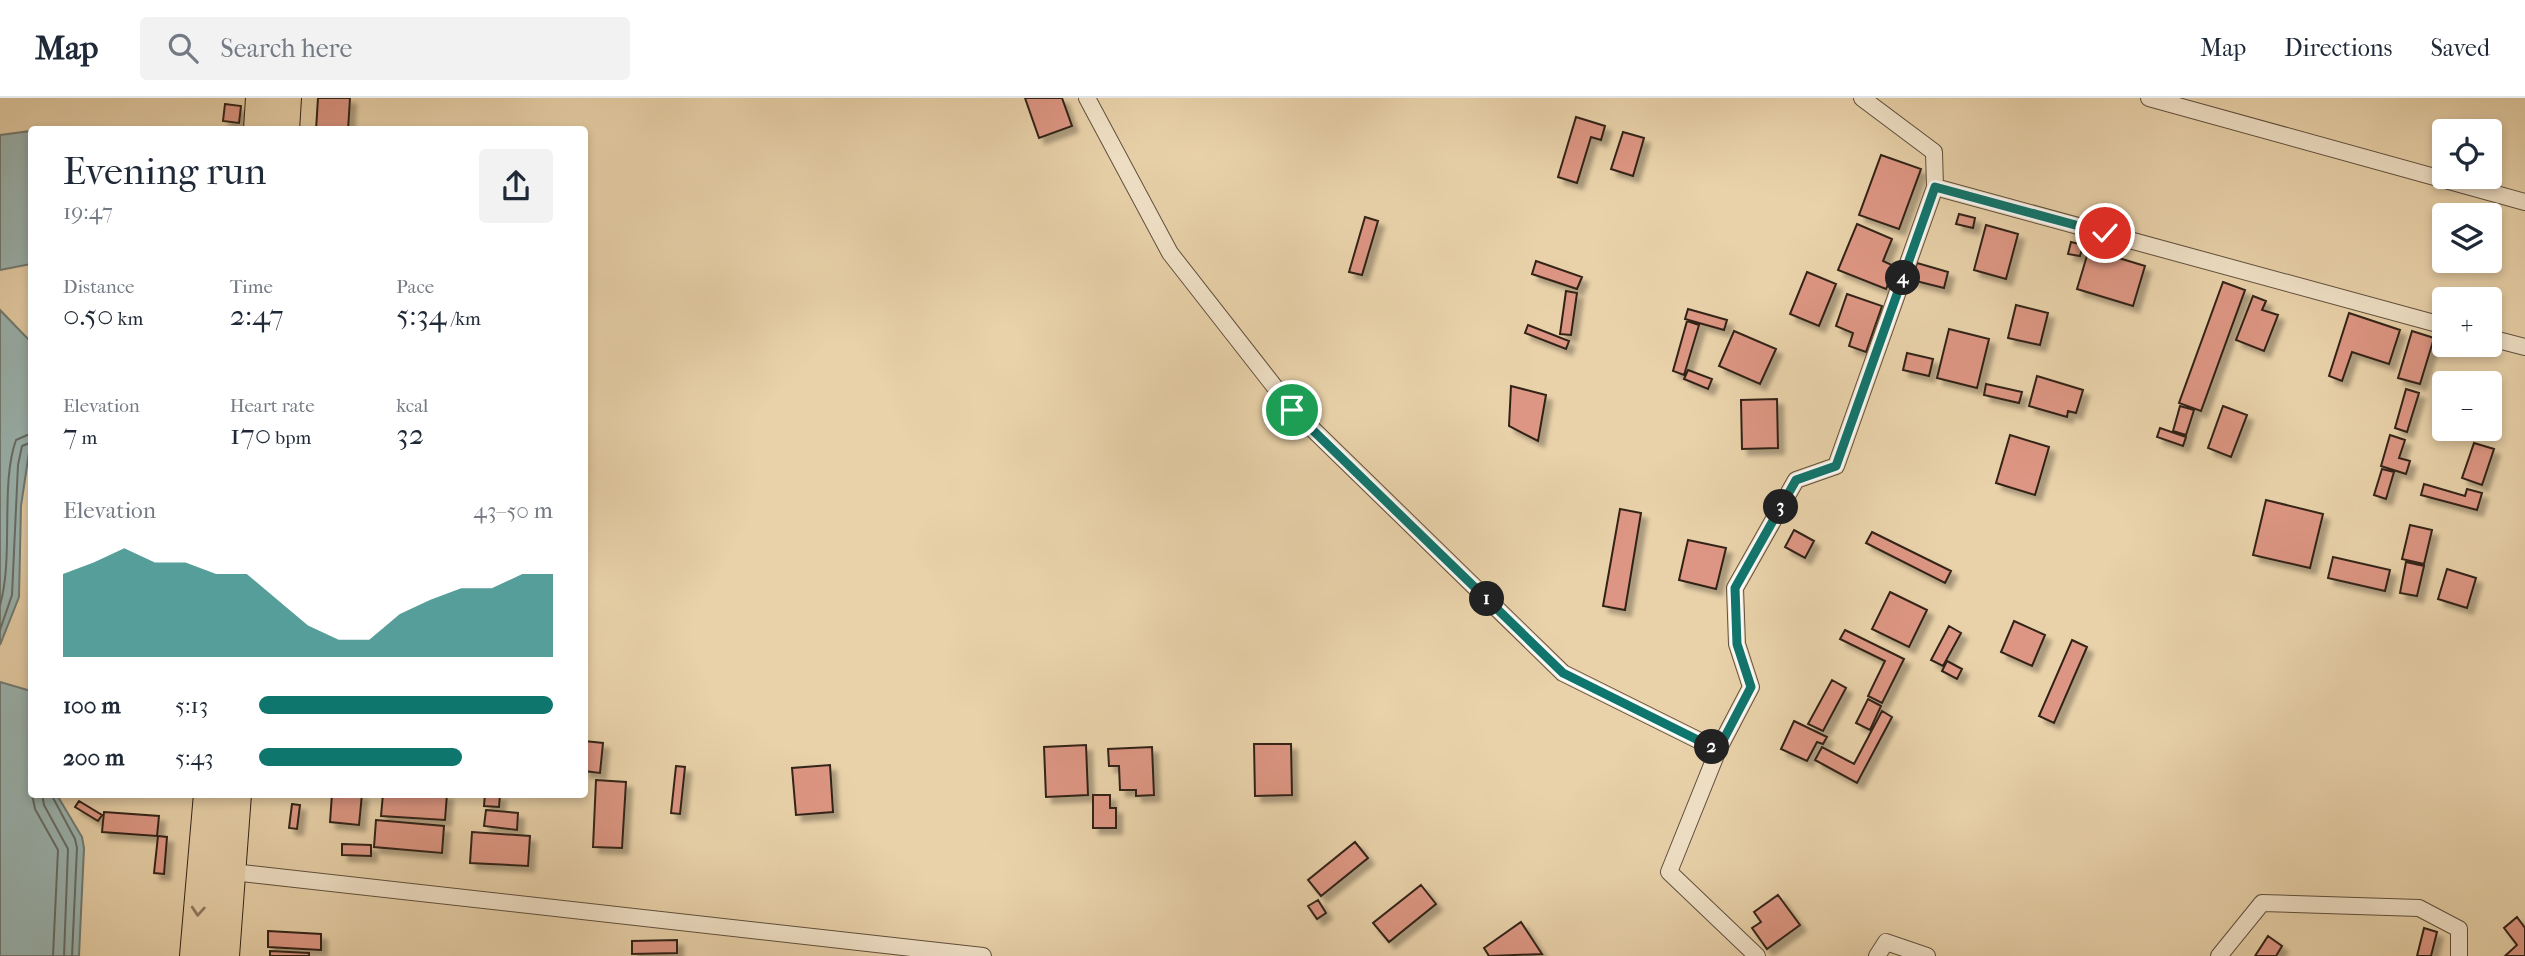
<!DOCTYPE html>
<meta charset="utf-8">
<style>
:root{--surface:#fff;--page:#f2f2f3;--text:#1f2937;--muted:#747a83;--line:#e0e1e3;--accent:#0f766e}
body{margin:0;font-family:"IM FELL French Canon",serif;background:var(--page);color:var(--text);height:100vh;display:flex;flex-direction:column;font-size:26px;white-space:nowrap}
*{box-sizing:border-box;margin:0}
p{font-size:23px;color:var(--muted)}
.icon{flex:none;width:38px;height:38px;fill:none;stroke:currentColor;stroke-width:2;stroke-linecap:round;stroke-linejoin:round}
.map{position:relative;flex:1;overflow:hidden}
.sheet{position:absolute;left:28px;top:28px;width:560px;height:672px;display:flex;flex-direction:column;background:var(--surface);border-radius:7px;box-shadow:0 4px 10px #0003}
.sheet>*{flex:none}
.fabs{position:absolute;left:2432px;top:21px;display:grid;gap:14px}
.fabs a{display:grid;place-items:center;width:70px;height:70px;border-radius:7px;background:var(--surface);box-shadow:0 4px 10px #0003;font-size:35px}
.pin{position:absolute;display:grid;place-items:center;width:60px;height:60px;color:#fff;margin:-30px;border:4px solid #fff;border-radius:50%;box-shadow:0 2px 7px #0007}
.km{position:absolute;width:35px;height:35px;margin:-18px;border-radius:50%;background:#222;color:#fff;font-size:19px;line-height:35px;text-align:center}
.round{display:grid;place-items:center;flex:none;width:74px;height:74px;border-radius:7px;background:var(--page)}
.head{display:flex;align-items:center;justify-content:space-between;height:119px;padding:0 35px}
h1{font-size:38px;font-weight:600;line-height:52px}
.figures{display:grid;grid-template-columns:repeat(3,1fr);gap:10px;height:119px;padding:7px 35px}
.figures div{display:grid;align-content:center}
.figures b{font-size:30px;font-weight:600}
.figures small{font-size:19px;font-weight:400}
.figures p{font-size:19px}
.chart{height:196px;padding:14px 35px}
.chart p{display:flex;justify-content:space-between}
.chart svg{width:100%;height:126px;margin-top:7px;fill:var(--accent);opacity:.7}
ul{padding:0 35px;list-style:none;font-size:23px}
li{display:grid;grid-template-columns:112px 84px 1fr;align-items:center;height:52px}
li i{height:18px;border-radius:9px;background:var(--accent)}
header{display:flex;align-items:center;gap:42px;box-sizing:border-box;height:98px;padding:0 35px;background:var(--surface);border-bottom:2px solid var(--line)}
header strong{font-size:33px}
nav{display:flex;gap:38px;margin-inline-start:auto;font-size:24px}
.search{width:490px;height:63px;background:var(--page);display:flex;align-items:center;gap:18px;box-sizing:border-box;padding:0 24px;border-radius:7px;color:var(--muted);font-size:26px}
.map>svg:first-child{display:block}
</style>
<header>
<strong>Map</strong>
<div class="search"><svg class="icon" aria-label="search" viewBox="0 0 24 24"><circle cx="10" cy="10" r="6"/><path d="M15 15l6 6"/></svg>Search here</div>
<nav><a>Map</a><a>Directions</a><a>Saved</a></nav>
</header>
<div class="map">
<svg width="2525" height="858" viewBox="0 0 2525 858">
<defs>
<filter id="shadow"><feDropShadow dx="6" dy="6" stdDeviation="2" flood-color="#0004"/></filter>
</defs>
<rect width="100%" height="100%" fill="#e9d2aa"/>
<filter id="stains"><feTurbulence type="fractalNoise" baseFrequency=".00286" numOctaves="4"/><feColorMatrix values="0 0 0 0 .2 0 0 0 0 .09 0 0 0 0 .02 0 0 0 .5 -.17"/></filter>
<radialGradient id="worn" r=".72"><stop offset=".6" stop-color="#630" stop-opacity="0"/><stop offset="1" stop-color="#630" stop-opacity=".3"/></radialGradient>
<!-- water -->
<path fill="#9ab5b2" stroke="#707b75" stroke-width="2" d="M31,33V166L0,172V37Z
M0,212L31,244L32,334L21,408L19,499L0,547Z
M0,584L31,593L32,696L57,697L82,739L84,750L79,858H0Z"/>
<g fill="none" stroke-linecap="round" stroke-linejoin="round">
<!-- shore -->
<path stroke="#666c66" stroke-width="2" d="M0,507C14,459 0,386 16,342L32,335
M0,532L12,497L18,367L22,348L32,344
M32,696L35,711L58,752L53,858
M42,696L44,707L68,751L64,858
M51,696L75,741L77,750L72,858"/>
</g>
<!-- building -->
<path fill="#dd9683" stroke="#322419" stroke-width="2" filter="url(#shadow)" d="M318,0H350L348,32H316Z
M1025,0H1062L1072,28L1039,40Z
M225,6L241,8L239,25L223,23Z
M1576,19L1605,28L1601,42L1591,39L1577,85L1558,79Z
M1623,34L1644,40L1633,78L1611,71Z
M1881,57L1921,71L1899,131L1859,117Z
M1959,116L1975,120L1973,130L1956,126Z
M1365,119L1378,123L1362,177L1349,174Z
M1857,126L1892,141L1883,163L1896,169L1886,191L1838,172Z
M1986,127L2018,136L2006,181L1974,172Z
M2071,144L2083,147L2080,158L2068,156Z
M2089,151L2145,168L2133,208L2077,191Z
M1536,163L1582,179L1577,191L1532,176Z
M1917,165L1948,174L1944,190L1912,182Z
M1807,174L1836,186L1819,228L1790,216Z
M2223,184L2245,192L2201,313L2179,305Z
M1566,193L1577,195L1571,237L1560,236Z
M1847,196L1882,208L1866,254L1849,248L1853,235L1836,228Z
M2253,198L2266,203L2262,212L2278,217L2264,253L2236,242Z
M2016,207L2048,215L2040,247L2008,240Z
M1688,211L1727,222L1724,232L1685,221Z
M2349,215L2400,232L2389,266L2352,254L2342,283L2329,278Z
M1687,223L1699,227L1684,277L1673,273Z
M1528,227L1569,243L1566,251L1525,235Z
M1949,231L1989,241L1977,290L1937,280Z
M1734,233L1776,251L1760,286L1719,268Z
M2412,233L2434,240L2420,286L2398,280Z
M1907,255L1933,261L1929,278L1903,272Z
M1688,272L1712,281L1708,291L1684,281Z
M2037,278L2083,292L2076,315L2068,313L2067,319L2029,308Z
M1986,286L2022,294L2019,305L1984,297Z
M1511,288L1546,297L1538,343L1509,328Z
M2406,291L2419,295L2407,334L2395,330Z
M1777,301L1778,350L1742,351L1741,302Z
M2180,308L2194,312L2186,337L2173,333Z
M2223,308L2247,317L2231,359L2208,350Z
M2160,330L2186,339L2183,348L2157,339Z
M2010,337L2049,349L2035,397L1996,385Z
M2390,337L2405,342L2399,360L2410,363L2406,376L2381,368Z
M2474,345L2494,351L2482,387L2462,380Z
M2382,371L2394,374L2386,401L2374,397Z
M2424,386L2465,398L2467,391L2482,395L2477,412L2421,397Z
M2266,402L2323,416L2310,470L2253,457Z
M1620,411L1641,415L1625,512L1603,508Z
M2410,427L2432,432L2424,466L2402,461Z
M1794,432L1814,443L1805,460L1785,449Z
M1872,434L1951,473L1945,485L1866,445Z
M1688,442L1726,450L1716,491L1679,482Z
M2333,459L2390,472L2385,493L2328,480Z
M2406,464L2424,468L2417,498L2400,495Z
M2447,471L2476,480L2467,510L2438,501Z
M1890,494L1927,512L1909,549L1872,531Z
M2014,523L2045,537L2032,568L2001,554Z
M1949,528L1961,535L1943,568L1931,562Z
M1845,532L1904,561L1882,605L1868,598L1885,563L1840,541Z
M2072,542L2087,549L2054,625L2039,618Z
M1947,563L1962,571L1957,581L1942,573Z
M1832,582L1846,590L1823,633L1808,626Z
M1868,601L1881,608L1870,632L1856,625Z
M1882,613L1892,619L1857,685L1815,662L1822,649L1854,666Z
M1794,623L1827,639L1823,646L1817,644L1807,663L1781,651Z
M584,643L603,645L600,675L584,673Z
M1254,646H1291L1292,697L1255,698Z
M1086,647L1088,697L1046,699L1044,649Z
M1152,649L1154,697L1136,698V692H1120L1119,668H1109L1108,651Z
M830,667L833,714L796,717L792,670Z
M676,668L685,669L680,716L671,715Z
M596,682L626,684L622,750L593,749Z
M332,696H362L359,727L330,724Z
M383,696H447L445,722L381,718Z
M485,696L500,697L499,709L484,708Z
M1093,697H1110V710H1116V730H1093Z
M79,703L102,717L98,723L75,709Z
M292,706L300,707L297,731L289,730Z
M486,712L518,715L517,732L484,728Z
M104,714L159,718L157,738L102,734Z
M376,722L444,728L442,755L374,749Z
M472,734L530,738L528,768L470,765Z
M158,738L167,739L164,776L154,775Z
M1355,744L1368,760L1321,798L1308,782Z
M342,746L371,747V758L342,757Z
M1421,787L1436,806L1389,844L1373,825Z
M1778,797L1800,827L1767,851L1752,830L1761,824L1754,814Z
M1318,802L1326,815L1317,821L1308,808Z
M2517,819L2525,830V858H2505L2517,847L2504,830Z
M1521,824L1542,856L1489,858L1484,850Z
M2424,830L2437,834L2431,858H2417Z
M268,833L321,836V852L268,849Z
M2268,838L2282,848L2276,858H2255Z
M677,842V855L632,856V843Z
M270,853L309,855V858H270Z"/>
<g fill="none" stroke-linecap="round" stroke-linejoin="round">
<defs>
<path id="street" d="M1087,0L1170,155L1292,311L1563,575L1718,652
M2149,0L2525,104
M1935,89L2445,228
M2490,240L2525,249
M224,773L983,858
M1757,858L1669,774L1718,652L1751,589L1737,546L1735,490L1796,382L1836,368L1935,89L1934,54L1862,0
M1877,858L1886,844L1927,858
M2219,858L2262,805L2419,810L2459,831V858"/>
<path id="highway" d="M259,32L261,0
M284,32L286,0
M195,858L209,696
M224,858L236,696"/>
</defs>
<!-- street casing -->
<use href="#street" stroke="#60503d" stroke-width="18"/>
<!-- highway casing -->
<use href="#highway" stroke="#322419" stroke-width="32"/>
<!-- street -->
<use href="#street" stroke="#f1e2c8" stroke-width="16"/>
<!-- highway -->
<use href="#highway" stroke="#e9d2aa" stroke-width="30"/>
</g>
<!-- one-way arrows -->
<defs><path id="oneway-chevron" d="M-2-3.5L2.5 0L-2 3.5" fill="none" stroke-width="1.6" stroke-linecap="round" stroke-linejoin="round" transform="scale(1.75)"/></defs>
<use stroke="#8e7b62" href="#oneway-chevron" transform="translate(198 813) rotate(94)"/>
<g fill="none" stroke-linecap="round" stroke-linejoin="round">
<defs>
<path id="route" d="M1292,312L1563,575L1718,652L1751,589L1737,546L1735,490L1796,382L1836,368L1935,89L2105,135"/>
</defs>
<!-- route casing -->
<use href="#route" stroke="#fff" stroke-width="14"/>
<!-- route -->
<use href="#route" stroke="#0f766e" stroke-width="9"/>
</g>
<rect width="100%" height="100%" filter="url(#stains)"/>
<rect width="100%" height="100%" fill="url(#worn)"/>
</svg>
<div class="fabs">
<a><svg class="icon" aria-label="locate" viewBox="0 0 24 24"><circle cx="12" cy="12" r="6"/><path d="M12 2v4M12 18v4M2 12h4M18 12h4"/></svg></a>
<a><svg class="icon" aria-label="layers" viewBox="0 0 24 24"><path d="M12 4l9 5-9 5-9-5zM3 14l9 5 9-5"/></svg></a>
<a>+</a>
<a>−</a>
</div>
<div class="pin" style="left:1292px;top:312px;background:#1e9e55"><svg class="icon" aria-label="arrive" viewBox="0 0 24 24"><path d="M6 21V4h12l-3 4 3 4H6"/></svg></div>
<div class="pin" style="left:2105px;top:135px;background:#d93025"><svg class="icon" aria-label="check" viewBox="0 0 24 24"><path d="M5 12l5 5 9-10"/></svg></div>
<b class="km" style="left:1487px;top:501px">1</b>
<b class="km" style="left:1712px;top:649px">2</b>
<b class="km" style="left:1781px;top:409px">3</b>
<b class="km" style="left:1903px;top:180px">4</b>
<section class="sheet">
<div class="head"><div><h1>Evening run</h1><p>19:47</p></div><a class="round"><svg class="icon" aria-label="share" viewBox="0 0 24 24"><path d="M12 15V3M7 8l5-5 5 5M5 13v7h14v-7"/></svg></a></div>
<div class="figures">
<div><p>Distance</p><b>0.50<small> km</small></b></div>
<div><p>Time</p><b>2:47</b></div>
<div><p>Pace</p><b>5:34<small> /km</small></b></div>
</div>
<div class="figures">
<div><p>Elevation</p><b>7<small> m</small></b></div>
<div><p>Heart rate</p><b>170<small> bpm</small></b></div>
<div><p>kcal</p><b>32</b></div>
</div>
<div class="chart"><p><span>Elevation</span>43–50 m</p>
<svg viewBox="0 0 160 44" preserveAspectRatio="none"><path d="M0 44V15L10 11L20 6L30 11L40 11L50 15L60 15L70 24L80 33L90 38L100 38L110 29L120 24L130 20L140 20L150 15L160 15V44z"/></svg>
</div>
<ul>
<li><b>100 m</b>5:13<i style="width:100%"></i></li>
<li><b>200 m</b>5:43<i style="width:69%"></i></li>
</ul>
</section>
</div>
